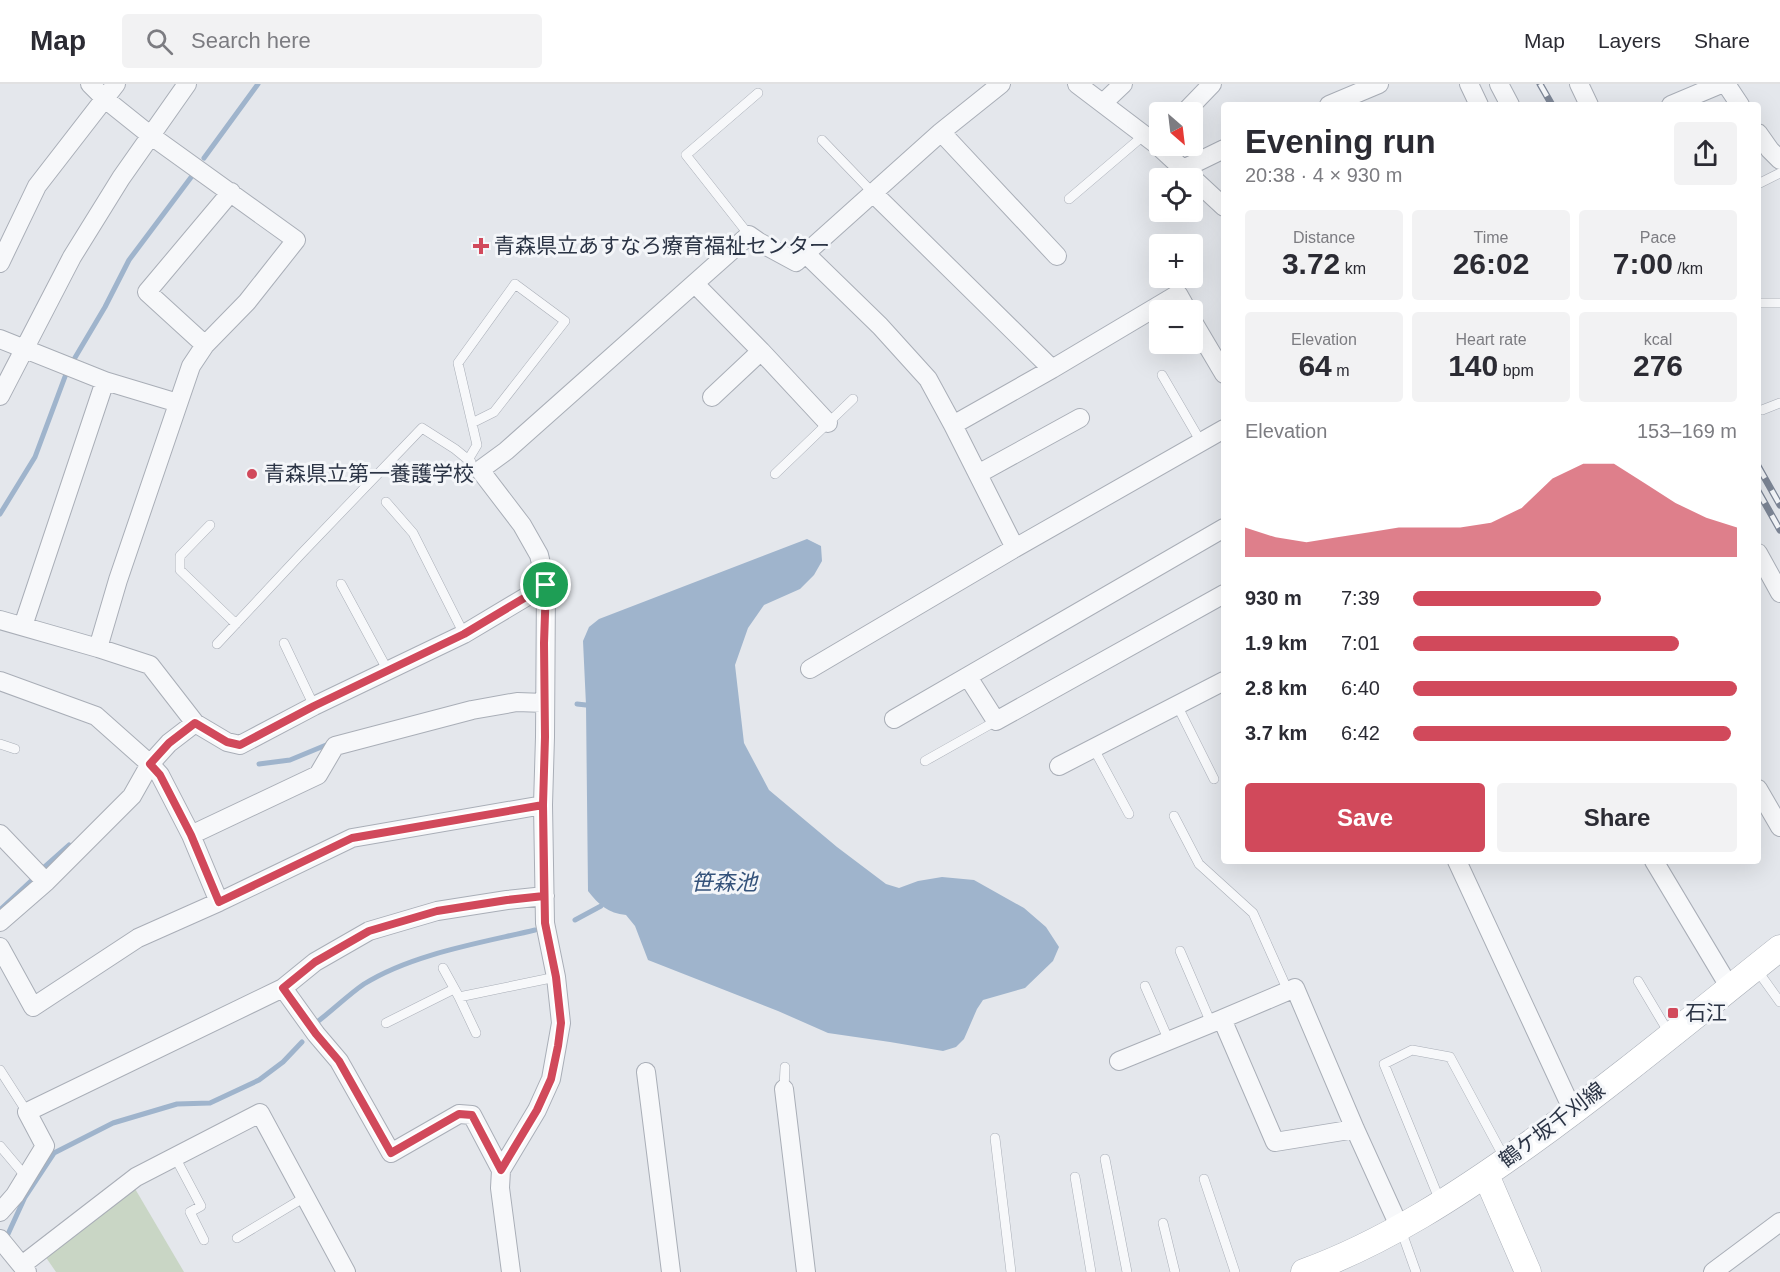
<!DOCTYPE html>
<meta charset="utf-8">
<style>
:root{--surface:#fff;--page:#f2f2f3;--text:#2b2b33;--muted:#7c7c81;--line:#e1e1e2;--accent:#d1495b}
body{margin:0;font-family:Arial,"Noto Sans JP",sans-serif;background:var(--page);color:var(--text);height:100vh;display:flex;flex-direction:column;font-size:22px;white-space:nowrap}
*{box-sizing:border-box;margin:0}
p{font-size:20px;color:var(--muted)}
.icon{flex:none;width:33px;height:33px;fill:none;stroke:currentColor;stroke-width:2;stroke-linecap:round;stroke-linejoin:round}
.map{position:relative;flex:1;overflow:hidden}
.sheet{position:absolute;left:1221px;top:18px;width:540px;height:762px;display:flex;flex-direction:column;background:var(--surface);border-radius:6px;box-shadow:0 6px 24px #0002}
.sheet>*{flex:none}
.needle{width:39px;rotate:152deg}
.fabs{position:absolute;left:1149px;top:18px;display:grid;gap:12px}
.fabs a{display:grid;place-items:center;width:54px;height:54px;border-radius:6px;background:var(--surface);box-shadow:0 6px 24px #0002;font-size:30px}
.pin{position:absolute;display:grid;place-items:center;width:51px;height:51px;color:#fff;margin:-26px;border:3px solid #fff;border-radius:50%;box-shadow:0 2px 6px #0007}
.round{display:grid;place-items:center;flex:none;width:63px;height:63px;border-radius:6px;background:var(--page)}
.headline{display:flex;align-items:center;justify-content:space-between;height:102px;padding:0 24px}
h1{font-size:33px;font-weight:700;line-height:45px}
.figures{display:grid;grid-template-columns:repeat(3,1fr);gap:9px;height:102px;padding:6px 24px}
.figures div{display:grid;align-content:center;border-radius:6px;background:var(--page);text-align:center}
.figures b{font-size:30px;font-weight:700}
.figures small{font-size:16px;font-weight:400}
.figures p{font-size:16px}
.chart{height:168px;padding:12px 24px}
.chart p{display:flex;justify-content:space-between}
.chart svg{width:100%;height:108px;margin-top:6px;fill:var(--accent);opacity:.7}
.action{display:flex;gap:12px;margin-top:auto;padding:12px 24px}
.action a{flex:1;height:69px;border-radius:6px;background:var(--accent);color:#fff;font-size:24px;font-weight:700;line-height:69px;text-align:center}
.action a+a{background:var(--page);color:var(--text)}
ul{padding:0 24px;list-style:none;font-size:20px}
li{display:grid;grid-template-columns:96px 72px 1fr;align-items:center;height:45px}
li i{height:15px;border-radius:8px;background:var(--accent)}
header{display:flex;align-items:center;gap:36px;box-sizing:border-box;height:84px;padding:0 30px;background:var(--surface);border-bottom:2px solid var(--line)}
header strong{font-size:28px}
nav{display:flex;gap:33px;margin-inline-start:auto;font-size:21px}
.search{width:420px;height:54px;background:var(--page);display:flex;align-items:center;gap:15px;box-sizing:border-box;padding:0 21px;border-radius:6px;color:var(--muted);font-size:22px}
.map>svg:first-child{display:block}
</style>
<header>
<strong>Map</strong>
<div class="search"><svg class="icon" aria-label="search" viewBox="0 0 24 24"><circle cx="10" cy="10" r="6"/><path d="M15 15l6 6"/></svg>Search here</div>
<nav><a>Map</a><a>Layers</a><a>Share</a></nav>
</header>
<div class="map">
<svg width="1780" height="1188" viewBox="0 0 1780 1188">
<rect width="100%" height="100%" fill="#e4e7ec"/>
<!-- green -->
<path fill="#c9d6c5" d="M134,1103L184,1188H56L45,1172Z"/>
<!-- water -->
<path fill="#9fb4cc" d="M807,455L821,462L822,477L814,491L800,505L764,521L748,544L735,581L744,659L769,706L837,763L886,800L899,804L918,797L942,793L974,796L1024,824L1046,843L1059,863L1053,877L1025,904L983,916L977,925L964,955L956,963L943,967L890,958L828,949L778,927L648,876L635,842L626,831C608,829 599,821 588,807L586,621L583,557L589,543L599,535Z"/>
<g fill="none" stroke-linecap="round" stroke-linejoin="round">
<!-- stream -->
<path stroke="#9fb4cc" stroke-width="5" d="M204,74L258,0
M73,277L105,223L129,176L192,92
M0,430L35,373L66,290
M577,620L586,621
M259,680L290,676L331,659
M42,785L69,761
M0,826L31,797
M575,836L601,822
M317,938C333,926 348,911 364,900C412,870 480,859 535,846
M8,1150L25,1113L54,1069L113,1039L177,1020L210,1019L259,996L283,978L302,958"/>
<defs>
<path id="lane" d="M822,56L872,108
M1758,100L1780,89
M1069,115L1143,52
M749,151L686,71L758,9
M1758,219H1780
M1162,291L1201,358
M1762,326L1780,319
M468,376L477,361L458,279L515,200L565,237L494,328L472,339
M775,390L853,315
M386,418L413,449L464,550
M210,441L180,472V486L236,540
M341,500L388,587
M284,559L314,622
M217,560L302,469L422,344L455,365L471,378
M1177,621L1214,695
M0,660L15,665
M1094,665L1129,730
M925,677L996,637
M1174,732L1199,780L1253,829L1288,907
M1180,867L1211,939
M443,884L459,913L556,893
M1757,886L1780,918
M1638,897L1669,949
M1145,902L1169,957
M459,913L476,949
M386,939L454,905
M0,986L27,1028
M784,1005L785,983
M995,1054L1011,1188
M0,1062L27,1094
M175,1073L201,1122L190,1128L204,1156
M1105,1075L1127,1188
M1075,1093L1091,1188
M1204,1095L1235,1188
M1440,1117L1384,980L1412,966L1450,973L1505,1075
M1163,1139L1175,1188
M1401,1146L1416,1188
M237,1154L305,1113"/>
<path id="street" d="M90,0L105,15L150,51L296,156L247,218L205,261L191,282L118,496L98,564
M1077,0L1156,60L1224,123
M1469,0L1479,21
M1499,0L1510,21
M1579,0L1589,21
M1726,0L1740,21
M1103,19L1123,0
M1329,21L1379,0
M1671,21L1721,0
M1185,28L1212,0
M941,48L1057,172
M1758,49L1770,66L1780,76
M1183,85L1224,65
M872,108L1052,285
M805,169L880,242L928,295L953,341L1015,464L1224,345
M0,179L37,102L116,0
M695,200L761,267L828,339
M1192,236L1224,290
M0,255L105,297L178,319
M205,261L147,208L231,108
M0,312L72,173L121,94L187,0
M712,313L761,267
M953,341L1052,285L1178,210L1187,226
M978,390L1080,334
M1758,469L1780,509
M0,536L98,564L150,581L195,639L227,658L240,661L314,622L464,550L546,501
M23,542L105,297
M810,585L1015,464
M968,593L996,637L1224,510
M0,597L96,632L150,680L132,712L46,798L0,838
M894,635L1224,444
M195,639L169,659L150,680L160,691L191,751L219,818L352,754L543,721
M1059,682L1224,597
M1758,705L1780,743
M0,750L46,798
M191,751L318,691L335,662L472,626L517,618L545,619
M1457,777L1573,1027
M1654,777L1730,904
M0,863L33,923L138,854L219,818
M283,904L316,950L339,977L391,1069L459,1030L472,1031L501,1086
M1119,977L1222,935
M646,988L671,1188
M784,1005L806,1188
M1355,1045L1275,1058L1222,935L1295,904L1355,1045L1400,1144
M0,1128L15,1111L45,1062L27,1028L283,904L315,878L369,847L437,827L507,816L545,812
M0,1155L27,1188
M22,1181L136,1093L260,1029L346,1188
M511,1188L500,1104L501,1086L537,1026L551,995L561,939L556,893L545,839L543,721L545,653L546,501L539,471L522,441L480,386L506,367L749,151L759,158L796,178L941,48L1001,0
M1713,1188L1780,1138"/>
<path id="secondary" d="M1486,1091L1528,1188
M1304,1188C1386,1158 1459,1110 1529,1060C1615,998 1697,930 1780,864"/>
</defs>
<!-- lane casing -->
<use href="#lane" stroke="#a9aeb7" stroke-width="10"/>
<!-- street casing -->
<use href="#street" stroke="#a9aeb7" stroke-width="20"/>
<!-- secondary casing -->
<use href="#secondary" stroke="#a9aeb7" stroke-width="27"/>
<!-- lane -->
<use href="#lane" stroke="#f7f8fa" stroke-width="9"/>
<!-- street -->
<use href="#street" stroke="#f7f8fa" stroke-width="18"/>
<!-- secondary -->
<use href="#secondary" stroke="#fff" stroke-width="26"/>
<defs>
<path id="rail" d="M1540,0L1552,21
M1758,382L1780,421
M1758,407L1780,446"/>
</defs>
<!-- rail casing -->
<use href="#rail" stroke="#7d8696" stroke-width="7"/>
<!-- rail -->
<use href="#rail" stroke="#f4f6f9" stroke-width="4.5" stroke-dasharray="14" stroke-linecap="butt"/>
</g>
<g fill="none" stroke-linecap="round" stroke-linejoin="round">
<defs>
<path id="route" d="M546,501L464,550L314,622L240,661L227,658L195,639L169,659L150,680L160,691L191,751L219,818L352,754L543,721L545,839L556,893L561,939L558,962L551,995L537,1026L501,1086L472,1031L459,1030L391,1069L339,977L316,950L283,904L315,878L369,847L437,827L507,816L544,812L543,721L545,653L544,559L546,501"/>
</defs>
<!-- route casing -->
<use href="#route" stroke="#fff" stroke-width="12"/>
<!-- route -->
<use href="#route" stroke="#d1495b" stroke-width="8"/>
</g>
<!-- markers -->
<g fill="#d1495b" stroke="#f4f6f9" stroke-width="2">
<path d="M478 153h6v6h6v6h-6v6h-6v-6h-6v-6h6z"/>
<circle cx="252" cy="390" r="6"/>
<rect x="1667" y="923" width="12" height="12" rx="3"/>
</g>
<g text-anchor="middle" stroke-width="6" stroke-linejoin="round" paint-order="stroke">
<!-- poi labels -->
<g font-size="21" fill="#2b3445" stroke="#f4f6f9" text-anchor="start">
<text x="494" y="169">青森県立あすなろ療育福祉センター</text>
<text x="264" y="397">青森県立第一養護学校</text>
<text x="1685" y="936">石江</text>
</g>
<!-- street labels -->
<g font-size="21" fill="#2b3445" stroke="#f4f6f9">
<text transform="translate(1552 1041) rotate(-37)" y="7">鶴ケ坂千刈線</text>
</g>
<!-- water labels -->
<g font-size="22" font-style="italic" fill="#34527a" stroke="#f4f6f9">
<text x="724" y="806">笹森池</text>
</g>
</g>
</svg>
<div class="fabs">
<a><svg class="needle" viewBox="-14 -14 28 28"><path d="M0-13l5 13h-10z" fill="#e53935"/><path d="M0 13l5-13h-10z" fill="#7c7c81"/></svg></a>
<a><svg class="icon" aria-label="locate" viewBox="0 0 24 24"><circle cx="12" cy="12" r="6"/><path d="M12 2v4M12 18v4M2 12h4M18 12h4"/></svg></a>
<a>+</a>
<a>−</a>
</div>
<div class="pin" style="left:546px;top:501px;background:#1e9e55"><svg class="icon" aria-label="arrive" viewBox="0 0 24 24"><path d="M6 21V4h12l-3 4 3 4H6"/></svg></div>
<section class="sheet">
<div class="headline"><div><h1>Evening run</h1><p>20:38 · 4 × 930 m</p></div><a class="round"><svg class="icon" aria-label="share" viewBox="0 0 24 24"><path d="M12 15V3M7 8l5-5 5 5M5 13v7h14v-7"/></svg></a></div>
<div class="figures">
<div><p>Distance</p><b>3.72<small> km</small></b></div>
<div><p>Time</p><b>26:02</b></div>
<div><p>Pace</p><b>7:00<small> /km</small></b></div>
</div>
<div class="figures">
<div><p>Elevation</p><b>64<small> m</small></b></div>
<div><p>Heart rate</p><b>140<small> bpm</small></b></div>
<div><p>kcal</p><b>276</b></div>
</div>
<div class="chart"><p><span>Elevation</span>153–169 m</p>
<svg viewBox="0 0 160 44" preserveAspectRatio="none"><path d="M0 44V32L10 36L20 38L30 36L40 34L50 32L60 32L70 32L80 30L90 24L100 12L110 6L120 6L130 14L140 22L150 28L160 32V44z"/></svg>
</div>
<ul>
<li><b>930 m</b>7:39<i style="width:58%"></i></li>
<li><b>1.9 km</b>7:01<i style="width:82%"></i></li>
<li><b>2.8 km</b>6:40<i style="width:100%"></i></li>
<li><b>3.7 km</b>6:42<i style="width:98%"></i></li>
</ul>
<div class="action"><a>Save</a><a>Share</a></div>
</section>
</div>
